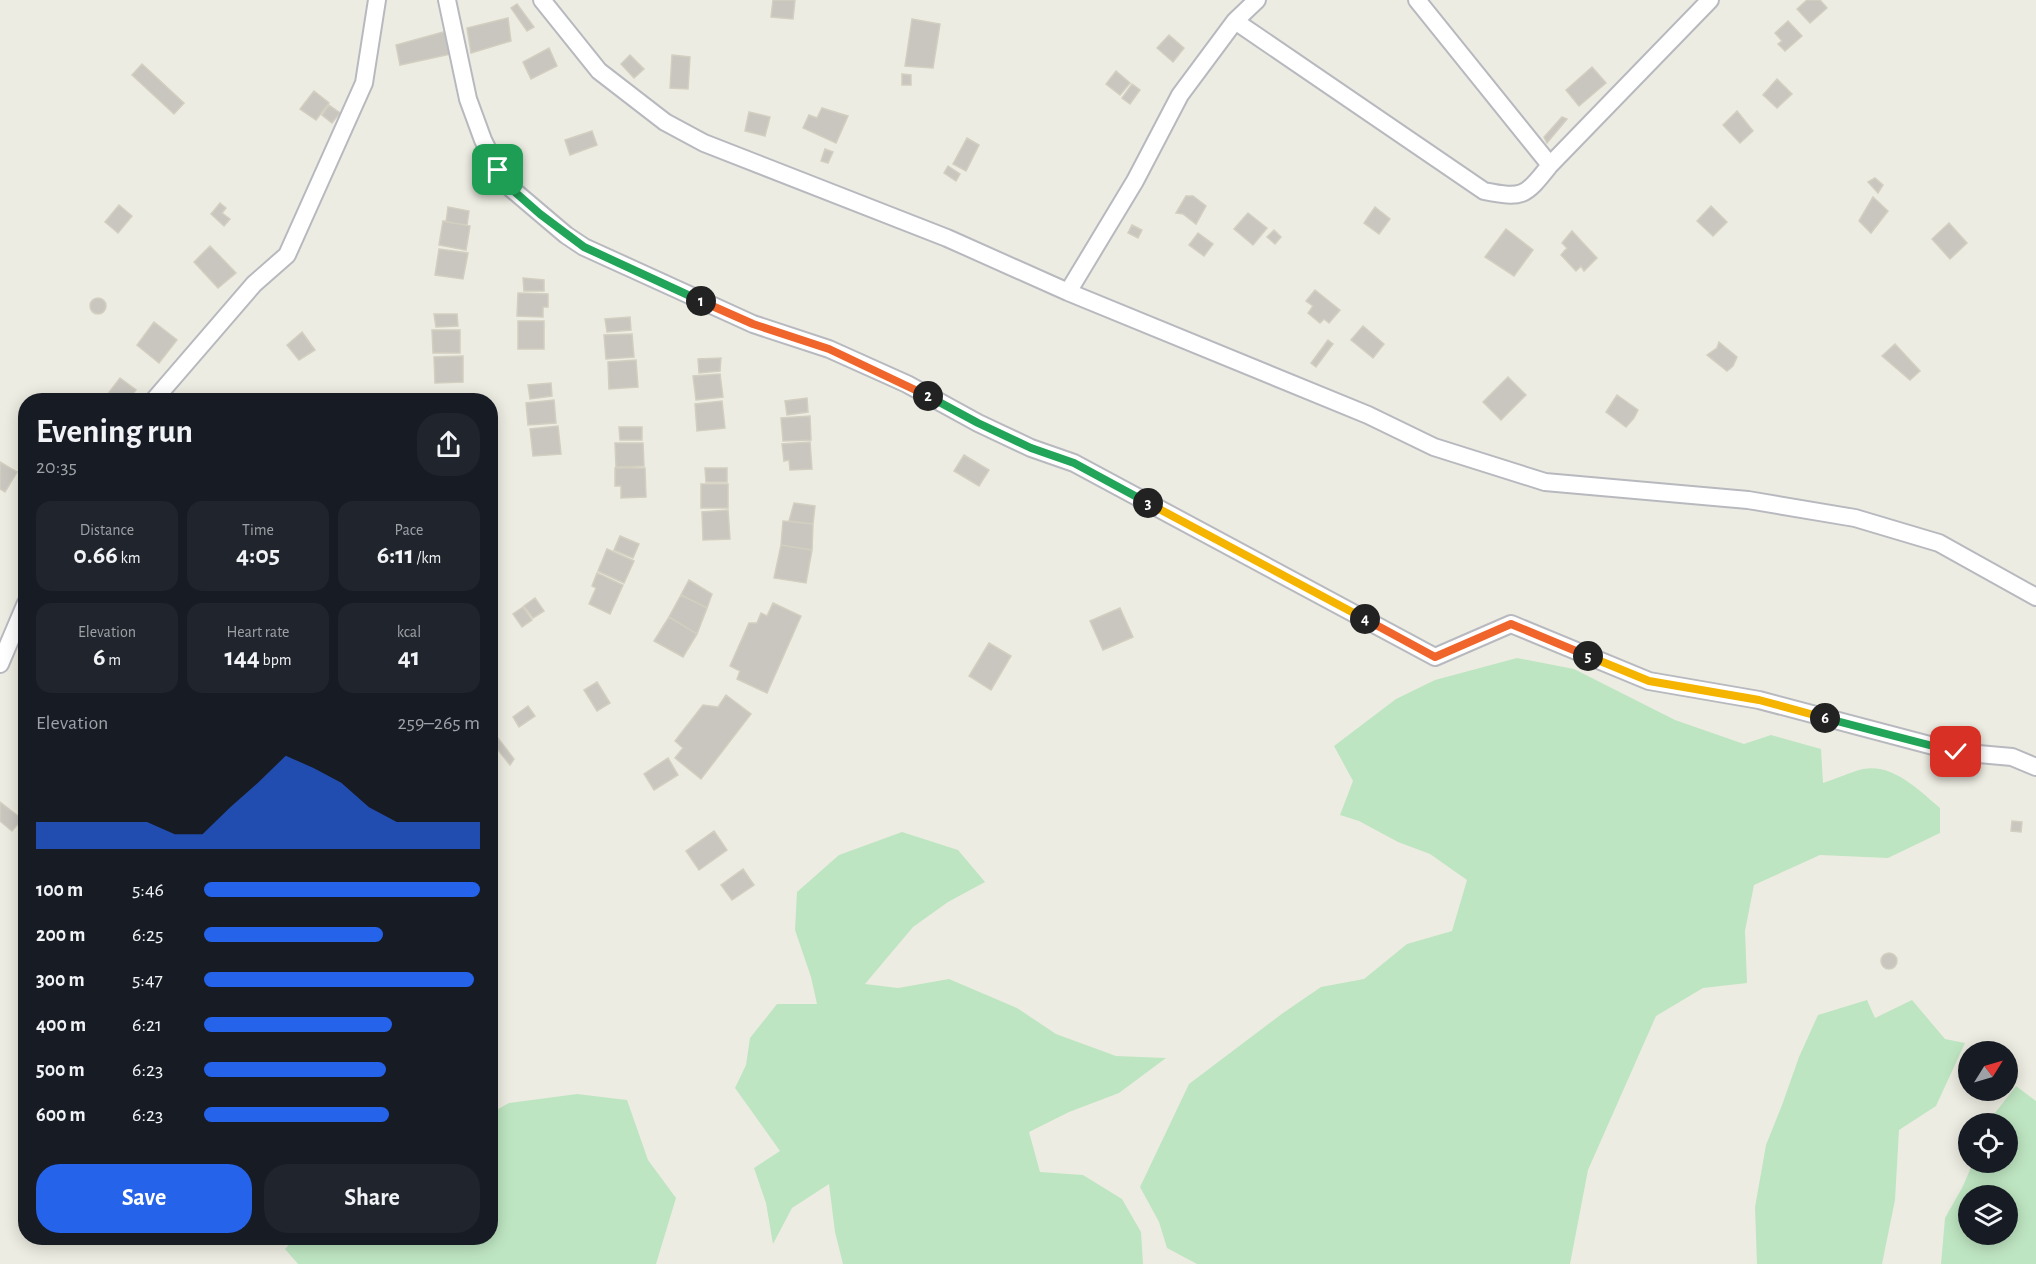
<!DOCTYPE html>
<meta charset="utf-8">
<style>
:root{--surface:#171b24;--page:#20242c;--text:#f1f3f6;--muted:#9ea1a6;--accent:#2563eb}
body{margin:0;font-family:"Alegreya Sans",sans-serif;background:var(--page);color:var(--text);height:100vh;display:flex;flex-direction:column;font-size:22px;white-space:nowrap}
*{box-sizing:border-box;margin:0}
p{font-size:20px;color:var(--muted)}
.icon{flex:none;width:33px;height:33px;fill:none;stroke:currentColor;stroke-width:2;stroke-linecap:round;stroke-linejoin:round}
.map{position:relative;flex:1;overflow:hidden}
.drawer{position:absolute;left:18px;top:393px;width:480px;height:852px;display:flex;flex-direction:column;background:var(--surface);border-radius:24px;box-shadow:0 3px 15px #0003}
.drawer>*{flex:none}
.needle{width:39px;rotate:53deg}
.buttons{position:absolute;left:1958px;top:1041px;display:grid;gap:12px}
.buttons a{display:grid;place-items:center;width:60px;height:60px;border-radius:50%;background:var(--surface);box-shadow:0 3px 15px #0003;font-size:30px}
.pin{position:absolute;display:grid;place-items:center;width:51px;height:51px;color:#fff;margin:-26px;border-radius:12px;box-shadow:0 3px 9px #0006}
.km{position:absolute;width:30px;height:30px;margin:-15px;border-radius:50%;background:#222;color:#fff;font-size:16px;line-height:30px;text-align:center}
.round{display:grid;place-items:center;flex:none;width:63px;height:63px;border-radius:24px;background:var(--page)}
.headline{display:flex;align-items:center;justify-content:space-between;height:102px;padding:0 18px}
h1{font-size:33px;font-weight:700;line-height:45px}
.metrics{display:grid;grid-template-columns:repeat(3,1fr);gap:9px;height:102px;padding:6px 18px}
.metrics div{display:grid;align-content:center;border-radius:15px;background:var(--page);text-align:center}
.metrics b{font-size:26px;font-weight:700}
.metrics small{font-size:16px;font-weight:400}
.metrics p{font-size:16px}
.chart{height:168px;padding:12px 18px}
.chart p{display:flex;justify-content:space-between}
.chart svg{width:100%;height:108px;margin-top:6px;fill:var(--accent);opacity:.7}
.button{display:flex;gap:12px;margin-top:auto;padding:12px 18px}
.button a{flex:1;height:69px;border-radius:24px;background:var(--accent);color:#fff;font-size:24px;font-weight:700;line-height:69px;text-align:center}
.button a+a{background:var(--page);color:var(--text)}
ul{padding:0 18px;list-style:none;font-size:20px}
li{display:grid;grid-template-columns:96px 72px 1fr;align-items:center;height:45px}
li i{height:15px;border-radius:8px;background:var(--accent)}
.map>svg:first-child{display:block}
</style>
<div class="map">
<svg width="2036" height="1264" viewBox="0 0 2036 1264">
<rect width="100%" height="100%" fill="#edece2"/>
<!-- green -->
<path fill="#bee5c1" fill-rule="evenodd" d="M1517,658L1574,669L1675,720L1744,744L1771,735L1821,749L1823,783C1836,779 1850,772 1863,769C1893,763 1920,791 1940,808V833L1888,858L1820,855L1754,885L1745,931L1747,983L1703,988L1656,1016L1588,1170L1570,1264H1197L1167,1248L1159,1222L1140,1187L1189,1084L1283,1013L1321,987L1364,979L1407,944L1452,931L1467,880L1430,854L1398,842L1359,821L1340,815L1353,781L1334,746L1396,699L1435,680Z
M902,832L958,850L985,882L948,902L913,927L865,984L898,988L949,979L1017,1008L1056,1034L1116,1056L1166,1058L1119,1093L1069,1112L1029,1132L1040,1172L1083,1175L1122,1199L1141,1232L1143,1264H843L835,1232L829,1184L792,1208L773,1244L766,1203L754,1168L780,1151L735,1088L746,1065L750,1038L777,1004H817L811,977L795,930L797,892L839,855Z
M1867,1000L1875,1018L1912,1000L1945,1039L1965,1043L1936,1106L1899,1130L1895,1200L1882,1264H1757L1755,1207L1766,1145L1782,1105L1799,1057L1818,1015Z
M2016,1086L2036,1101V1264H1941L1945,1218L1962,1188L1973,1163L2007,1162V1124L1988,1123L1991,1118ZM1968,1196H2007V1234H1968Z
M577,1094L627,1100L648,1160L676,1198L656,1264H298L285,1249L295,1238H490L491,1113L509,1103Z"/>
<!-- building -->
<path fill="#c8c6bf" stroke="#d2cec0" stroke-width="1.5" d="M773,0H795L793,19L771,17Z
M1807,0H1820L1827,8L1810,23L1797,9Z
M517,4L534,27L527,31L511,8Z
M508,18L511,41L471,53L467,28Z
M912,19L940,24L933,68L905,66Z
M1788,21L1802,36L1785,51L1778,44L1782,41L1775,33Z
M447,31L451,54L400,65L396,45Z
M1169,35L1184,48L1173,62L1157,48Z
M549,48L557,66L531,79L523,62Z
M630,55L644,69L634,78L621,64Z
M672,55L690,57L688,89L670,88Z
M142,64L184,103L174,114L132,75Z
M1592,67L1606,83L1579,106L1566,90Z
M1116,71L1130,83L1120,95L1106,84Z
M902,74L911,75V85H902Z
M1777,79L1792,94L1777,108L1763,95Z
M1132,84L1140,90L1130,104L1122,98Z
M314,91L329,103L316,120L300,109Z
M329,105L340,113L332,123L322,115Z
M822,108L848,116L836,143L803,128L809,115L817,118Z
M1737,111L1753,131L1740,143L1723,125Z
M749,112L770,117L765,136L745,131Z
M1562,117L1567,119L1547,143L1544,137Z
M592,131L597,145L570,155L565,140Z
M967,138L979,145L966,171L953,164Z
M825,149L833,152L828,163L821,161Z
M948,166L960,174L956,181L944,173Z
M1875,178L1883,185L1878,193L1868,182Z
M1186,196H1193L1206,206L1196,224L1183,214L1176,213Z
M1873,197L1888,211L1871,233L1859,221Z
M220,203L226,208L222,213L230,219L224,226L211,214Z
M119,205L132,216L118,233L105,222Z
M1711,206L1727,222L1713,236L1697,221Z
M448,207L469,211L467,225L446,222Z
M1375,207L1390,219L1379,234L1364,223Z
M1248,213L1267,228L1253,245L1234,229Z
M443,221L470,226L466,250L439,245Z
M1949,223L1967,243L1950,259L1932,239Z
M1132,225L1142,230L1138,238L1128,233Z
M1506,229L1533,250L1514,276L1485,257Z
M1274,230L1281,237L1275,244L1267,237Z
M1572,231L1597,258L1584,271L1581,266L1576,271L1561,255L1567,248L1562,243Z
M1198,233L1213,244L1204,256L1189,245Z
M210,246L236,273L218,288L194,262Z
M439,249L468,253L463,279L435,275Z
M523,278L544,280V291H524Z
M1315,290L1340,310L1329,323L1324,319L1320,323L1308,313L1313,306L1306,301Z
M518,293L548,294V307H543V317L517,316Z
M90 306a8 8 0 1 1 16 0a8 8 0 1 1-16 0Z
M434,314H457L458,326L436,327Z
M630,317L631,330L607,332L605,319Z
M518,321H544V349H518Z
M154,322L177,340L159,363L137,345Z
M1363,326L1384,344L1373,358L1351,340Z
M432,330H460V353H433Z
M302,332L315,350L299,360L287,345Z
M632,334L634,357L606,359L604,335Z
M1328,340L1333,344L1316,367L1311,363Z
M1719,342L1737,357L1733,366L1727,371L1707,355L1717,348Z
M1895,344L1920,371L1910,380L1882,356Z
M463,356V382L435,383L434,357Z
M721,358L720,371L699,373L698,359Z
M636,360L638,387L609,389L608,362Z
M720,374L723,397L696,400L693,376Z
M1508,377L1526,395L1501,420L1483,402Z
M120,378L136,390L128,400H115L107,395Z
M551,383L552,396L530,399L528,385Z
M1617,395L1638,410L1634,418L1626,427L1606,412Z
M807,398L808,412L787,415L785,401Z
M554,400L556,423L528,425L526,403Z
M722,401L725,428L697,431L695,404Z
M810,416L811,440L783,441L781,418Z
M558,426L561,454L533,456L530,429Z
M619,427H642V440H620Z
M810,442L812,469L790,470L789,460L784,461L782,444Z
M615,443H643L644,466L616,467Z
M964,455L989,470L979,486L954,471Z
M0,462L17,472L5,492L0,489Z
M615,468H645L646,497L621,498V486H615Z
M705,468H727V482H706Z
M701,484H728V508H701Z
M794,503L815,506L813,524L789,521Z
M728,510L730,539L703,540L702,512Z
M783,521L813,524L812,550L781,545Z
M620,536L639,544L633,558L614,550Z
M781,545L812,550L806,583L774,578Z
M607,549L634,561L624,583L598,571Z
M597,573L623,585L610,614L589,604L596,588L592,586Z
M689,580L712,594L707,608L681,595Z
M681,595L707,608L697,634L669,617Z
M535,598L544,611L533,618L524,606Z
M773,603L801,616L767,693L737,679L740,671L730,666L749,623H757L761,613L767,616Z
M523,607L532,620L522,627L513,614Z
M1120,608L1133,637L1103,650L1090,621Z
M669,617L697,634L683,657L654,641Z
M989,643L1011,656L991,690L969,676Z
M597,682L610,703L597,711L584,690Z
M726,695L751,714L701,779L675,758L683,748L675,741L703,705L718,707Z
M528,706L535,716L519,727L513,717Z
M497,737L514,759L510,765L491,741Z
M668,758L678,775L654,790L644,774Z
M0,802L22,819L12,831L0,821Z
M2012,821L2022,822L2021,832L2011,831Z
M714,831L727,850L699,870L686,851Z
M743,869L754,885L732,900L721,885Z
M1881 961a8 8 0 1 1 16 0a8 8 0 1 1-16 0Z"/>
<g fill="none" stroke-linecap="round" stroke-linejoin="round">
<defs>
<path id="minor" d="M447,0L468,99L483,140L498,170L507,185L566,235L584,247L753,324L829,349L907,384L978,423L1031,448L1074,463L1435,657L1511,624L1649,681L1759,700L1956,752L2012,757L2036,767
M542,0L599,71L665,122L704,143L947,238L1068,292L1368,415L1434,447L1545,482L1748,500L1855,518L1939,543L2036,597
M1417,0L1550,165
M1235,21L1484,191C1524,199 1525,196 1550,165L1710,0
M1068,292L1135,181L1180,95L1235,21L1257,0
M154,400L254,284L287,255L364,83L377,0
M0,664L26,603"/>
</defs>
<!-- minor casing -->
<use href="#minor" stroke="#b7b9bf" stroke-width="20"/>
<!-- minor -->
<use href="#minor" stroke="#fff" stroke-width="16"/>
</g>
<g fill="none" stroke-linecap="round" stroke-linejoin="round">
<defs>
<path id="split-1" d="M498,170L507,185L540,214L584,247L701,301"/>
<path id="split-2" d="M701,301L753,324L829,349L928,396"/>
<path id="split-3" d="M928,396L978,423L1031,448L1074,463L1148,503"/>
<path id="split-4" d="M1148,503L1365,619"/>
<path id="split-5" d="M1365,619L1435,657L1511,624L1588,656"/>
<path id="split-6" d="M1588,656L1649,681L1759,700L1825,718"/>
<path id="split-7" d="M1825,718L1956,752"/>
</defs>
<!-- split-1 casing -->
<use href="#split-1" stroke="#fff" stroke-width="12"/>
<!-- split-2 casing -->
<use href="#split-2" stroke="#fff" stroke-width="12"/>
<!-- split-3 casing -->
<use href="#split-3" stroke="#fff" stroke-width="12"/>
<!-- split-4 casing -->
<use href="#split-4" stroke="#fff" stroke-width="12"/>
<!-- split-5 casing -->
<use href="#split-5" stroke="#fff" stroke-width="12"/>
<!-- split-6 casing -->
<use href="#split-6" stroke="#fff" stroke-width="12"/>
<!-- split-7 casing -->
<use href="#split-7" stroke="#fff" stroke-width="12"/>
<!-- split-1 -->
<use href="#split-1" stroke="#22a559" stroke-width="8"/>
<!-- split-2 -->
<use href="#split-2" stroke="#f0652b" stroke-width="8"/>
<!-- split-3 -->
<use href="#split-3" stroke="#22a559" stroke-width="8"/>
<!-- split-4 -->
<use href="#split-4" stroke="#f5b400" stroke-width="8"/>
<!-- split-5 -->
<use href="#split-5" stroke="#f0652b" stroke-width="8"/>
<!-- split-6 -->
<use href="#split-6" stroke="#f5b400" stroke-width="8"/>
<!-- split-7 -->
<use href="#split-7" stroke="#22a559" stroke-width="8"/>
</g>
</svg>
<div class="buttons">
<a><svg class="needle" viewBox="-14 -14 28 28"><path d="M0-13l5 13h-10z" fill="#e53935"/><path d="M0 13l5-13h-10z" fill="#9ea1a6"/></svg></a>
<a><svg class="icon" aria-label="locate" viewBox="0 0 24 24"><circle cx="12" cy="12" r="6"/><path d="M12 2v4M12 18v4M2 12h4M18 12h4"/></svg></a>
<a><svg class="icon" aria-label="layers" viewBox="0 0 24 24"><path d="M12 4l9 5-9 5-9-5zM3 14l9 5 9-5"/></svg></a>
</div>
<div class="pin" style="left:498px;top:170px;background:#1e9e55"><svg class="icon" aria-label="arrive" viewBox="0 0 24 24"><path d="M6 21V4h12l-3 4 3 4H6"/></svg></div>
<div class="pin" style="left:1956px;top:752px;background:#d93025"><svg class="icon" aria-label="check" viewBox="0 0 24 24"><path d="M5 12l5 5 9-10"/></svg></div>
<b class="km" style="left:701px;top:301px">1</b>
<b class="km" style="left:928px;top:396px">2</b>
<b class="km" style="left:1148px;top:503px">3</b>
<b class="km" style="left:1365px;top:619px">4</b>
<b class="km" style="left:1588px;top:656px">5</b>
<b class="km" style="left:1825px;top:718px">6</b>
<section class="drawer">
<div class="headline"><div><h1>Evening run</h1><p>20:35</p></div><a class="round"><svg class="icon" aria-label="share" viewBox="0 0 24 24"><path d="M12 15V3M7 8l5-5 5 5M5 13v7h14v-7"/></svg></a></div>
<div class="metrics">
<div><p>Distance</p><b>0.66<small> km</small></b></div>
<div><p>Time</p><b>4:05</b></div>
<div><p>Pace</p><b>6:11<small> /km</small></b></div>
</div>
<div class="metrics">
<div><p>Elevation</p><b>6<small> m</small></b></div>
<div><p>Heart rate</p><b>144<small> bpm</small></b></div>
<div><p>kcal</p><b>41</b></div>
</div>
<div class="chart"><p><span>Elevation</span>259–265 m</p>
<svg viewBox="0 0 160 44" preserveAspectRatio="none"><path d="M0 44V33L10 33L20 33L30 33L40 33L50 38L60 38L70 27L80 17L90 6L100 11L110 17L120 27L130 33L140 33L150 33L160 33V44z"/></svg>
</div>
<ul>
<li><b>100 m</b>5:46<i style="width:100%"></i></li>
<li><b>200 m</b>6:25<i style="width:65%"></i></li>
<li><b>300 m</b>5:47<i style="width:98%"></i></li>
<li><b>400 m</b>6:21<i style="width:68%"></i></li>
<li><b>500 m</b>6:23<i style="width:66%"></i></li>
<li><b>600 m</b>6:23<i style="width:67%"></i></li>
</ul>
<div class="button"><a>Save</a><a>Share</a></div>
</section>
</div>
